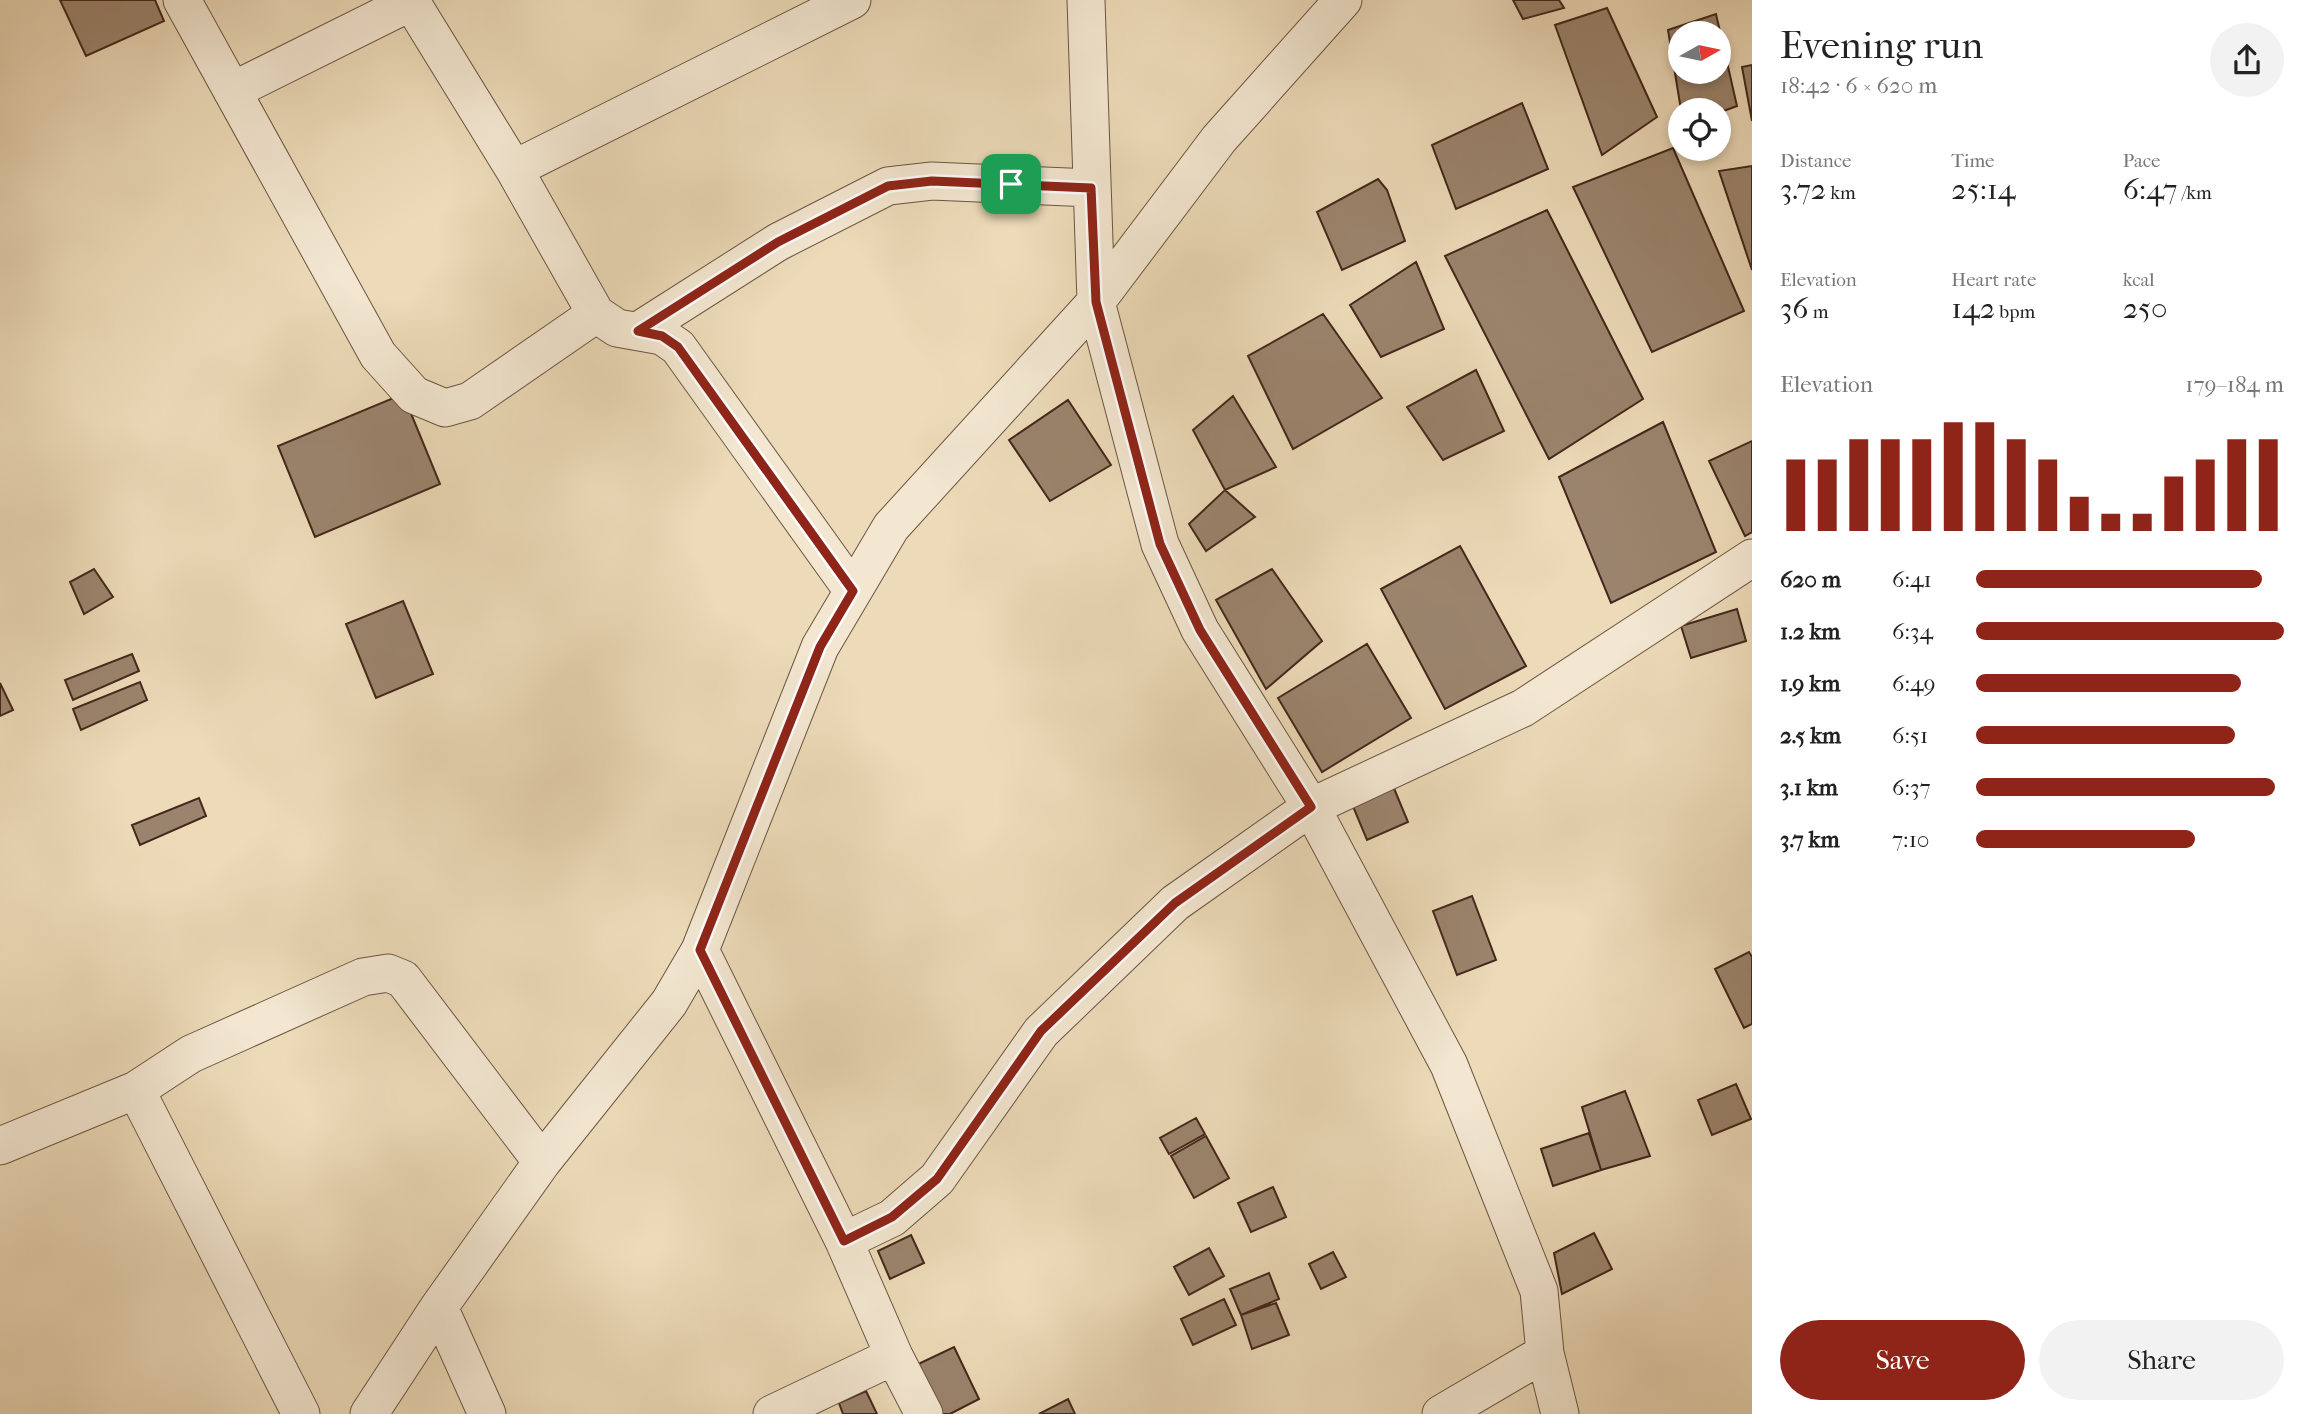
<!DOCTYPE html>
<meta charset="utf-8">
<style>
:root{--surface:#fff;--page:#f2f2f2;--text:#222;--muted:#767676;--accent:#8f2418}
body{margin:0;font-family:"IM FELL French Canon",serif;background:var(--page);color:var(--text);height:100vh;display:flex;flex-direction:column;font-size:26px;white-space:nowrap}
*{box-sizing:border-box;margin:0}
p{font-size:23px;color:var(--muted)}
.icon{flex:none;width:38px;height:38px;fill:none;stroke:currentColor;stroke-width:2;stroke-linecap:round;stroke-linejoin:round}
.map{position:relative;flex:1;overflow:hidden}
.sheet{display:flex;flex-direction:column;background:var(--surface);width:560px}
.sheet>*{flex:none}
.needle{width:46px;rotate:81deg}
.tools{position:absolute;left:1668px;top:21px;display:grid;gap:14px}
.tools a{display:grid;place-items:center;width:63px;height:63px;border-radius:50%;background:var(--surface);box-shadow:0 4px 10px #0003;font-size:35px}
.pin{position:absolute;display:grid;place-items:center;width:60px;height:60px;color:#fff;margin:-30px;border-radius:14px;box-shadow:0 4px 10px #0006}
.round{display:grid;place-items:center;flex:none;width:74px;height:74px;border-radius:37px;background:var(--page)}
.overview{display:flex;align-items:center;justify-content:space-between;height:119px;padding:0 28px}
h1{font-size:38px;font-weight:600;line-height:52px}
.stats{display:grid;grid-template-columns:repeat(3,1fr);gap:10px;height:119px;padding:7px 28px}
.stats div{display:grid;align-content:center}
.stats b{font-size:30px;font-weight:600}
.stats small{font-size:19px;font-weight:400}
.stats p{font-size:19px}
.chart{height:196px;padding:14px 28px}
.chart p{display:flex;justify-content:space-between}
.chart svg{width:100%;height:126px;margin-top:7px;stroke:var(--accent);stroke-width:6}
.button{display:flex;gap:14px;margin-top:auto;padding:14px 28px}
.button a{flex:1;height:80px;border-radius:42px;background:var(--accent);color:#fff;font-size:28px;font-weight:600;line-height:80px;text-align:center}
.button a+a{background:var(--page);color:var(--text)}
ul{padding:0 28px;list-style:none;font-size:23px}
li{display:grid;grid-template-columns:112px 84px 1fr;align-items:center;height:52px}
li i{height:18px;border-radius:9px;background:var(--accent)}
main{display:flex;flex:1;min-height:0}
.map>svg:first-child{display:block}
</style>
<main>
<div class="map">
<svg width="1752" height="1414" viewBox="0 0 1752 1414">
<rect width="100%" height="100%" fill="#ecdab8"/>
<filter id="stains"><feTurbulence type="fractalNoise" baseFrequency=".00286" numOctaves="4"/><feColorMatrix values="0 0 0 0 .2 0 0 0 0 .09 0 0 0 0 .02 0 0 0 .5 -.17"/></filter>
<radialGradient id="worn" r=".72"><stop offset=".6" stop-color="#630" stop-opacity="0"/><stop offset="1" stop-color="#630" stop-opacity=".3"/></radialGradient>
<!-- building -->
<path fill="#9b846d" stroke="#43271b" stroke-width="2" fill-rule="evenodd" d="M60,0H155L164,21L86,56Z
M1513,0H1559L1564,8L1523,19Z
M1607,8L1657,117L1602,155L1555,25Z
M1716,14L1737,106L1718,113V110H1681L1668,30ZM1680,33H1718V72H1680Z
M1752,65V121L1742,67Z
M1522,103L1548,169L1456,209L1432,145Z
M1673,148L1744,311L1652,352L1573,187Z
M1752,166V270L1719,171Z
M1378,179L1387,190L1405,241L1342,270L1317,212Z
M1547,210L1643,399L1549,459L1445,256Z
M1416,262L1444,329L1381,357L1350,305Z
M1323,314L1382,398L1293,449L1248,356Z
M1476,370L1504,431L1443,460L1407,407Z
M403,394L440,484L315,537L278,446Z
M1233,396L1276,467L1225,490L1193,430Z
M1068,400L1111,465L1050,501L1009,440Z
M1663,422L1716,552L1611,603L1559,477Z
M1752,441V532L1745,536L1709,461Z
M1225,490L1255,517L1206,551L1189,524Z
M1460,546L1526,666L1445,709L1381,589Z
M94,569L113,597L84,614L70,582Z
M1272,569L1322,641L1266,689L1216,600Z
M403,601L433,674L376,698L346,624Z
M1737,609L1746,641L1691,658L1681,626Z
M1367,644L1411,718L1322,772L1278,698Z
M132,654L139,671L73,700L65,680Z
M140,682L147,700L81,730L73,709Z
M0,683L13,710L0,716Z
M1393,786L1408,822L1367,840L1352,804Z
M199,798L206,816L140,845L132,825Z
M1472,896L1496,960L1457,975L1433,911Z
M1749,952L1752,957V1024L1744,1028L1715,969Z
M1736,1084L1751,1119L1712,1135L1698,1100Z
M1625,1091L1650,1156L1601,1170L1582,1107Z
M1196,1118L1205,1134L1169,1154L1160,1138Z
M1589,1133L1601,1170L1553,1186L1541,1149Z
M1206,1136L1229,1178L1194,1198L1171,1156Z
M1273,1187L1286,1217L1251,1232L1238,1203Z
M1594,1233L1612,1269L1562,1294L1554,1253Z
M911,1235L924,1263L890,1279L878,1251Z
M1209,1248L1224,1276L1189,1295L1174,1267Z
M1333,1252L1346,1277L1321,1289L1309,1264Z
M1269,1273L1279,1299L1241,1315L1230,1289Z
M1224,1299L1236,1325L1193,1345L1181,1319Z
M1276,1303L1289,1335L1252,1349L1241,1315Z
M954,1347L979,1399L950,1414H936L912,1367Z
M866,1391L877,1414H843L839,1403Z
M1068,1399L1075,1414H1039Z"/>
<g fill="none" stroke-linecap="round" stroke-linejoin="round">
<defs>
<path id="minor" d="M182,0L378,355L414,395L445,408L470,401L596,314
M410,0L514,169L596,314L617,328L662,336L678,347L853,591
M1343,0L1219,139L1096,302L1160,544L1200,630L1311,807L1449,1065L1539,1291L1545,1353L1560,1414
M232,91L411,2
M514,169L852,0
M638,331L778,242L888,186L932,181L1091,188
M700,950L844,1241L894,1356L924,1414
M136,1090L301,1414
M0,1146L136,1090L191,1054L363,977L388,973L403,979L542,1162
M844,1241L892,1218L937,1179L1041,1032L1175,903L1311,807L1523,708L1752,558
M439,1307L487,1414
M369,1414L439,1307L542,1162L669,1003L700,950L820,647L891,527L1096,302L1086,0
M772,1414L894,1356
M1441,1414L1545,1353"/>
</defs>
<!-- minor casing -->
<use href="#minor" stroke="#6d5442" stroke-width="39"/>
<!-- minor -->
<use href="#minor" stroke="#f3e7d1" stroke-width="37"/>
</g>
<g fill="none" stroke-linecap="round" stroke-linejoin="round">
<defs>
<path id="route" d="M932,181L1091,188L1096,302L1160,544L1200,630L1311,807L1175,903L1041,1031L937,1179L892,1217L844,1241L700,950L820,647L853,591L678,347L662,336L638,331L778,242L888,186Z"/>
</defs>
<!-- route casing -->
<use href="#route" stroke="#fff" stroke-width="14"/>
<!-- route -->
<use href="#route" stroke="#8f2418" stroke-width="9"/>
</g>
<rect width="100%" height="100%" filter="url(#stains)"/>
<rect width="100%" height="100%" fill="url(#worn)"/>
</svg>
<div class="tools">
<a><svg class="needle" viewBox="-14 -14 28 28"><path d="M0-13l5 13h-10z" fill="#e53935"/><path d="M0 13l5-13h-10z" fill="#767676"/></svg></a>
<a><svg class="icon" aria-label="locate" viewBox="0 0 24 24"><circle cx="12" cy="12" r="6"/><path d="M12 2v4M12 18v4M2 12h4M18 12h4"/></svg></a>
</div>
<div class="pin" style="left:1011px;top:184px;background:#1e9e55"><svg class="icon" aria-label="arrive" viewBox="0 0 24 24"><path d="M6 21V4h12l-3 4 3 4H6"/></svg></div>
</div>
<section class="sheet">
<div class="overview"><div><h1>Evening run</h1><p>18:42 · 6 × 620 m</p></div><a class="round"><svg class="icon" aria-label="share" viewBox="0 0 24 24"><path d="M12 15V3M7 8l5-5 5 5M5 13v7h14v-7"/></svg></a></div>
<div class="stats">
<div><p>Distance</p><b>3.72<small> km</small></b></div>
<div><p>Time</p><b>25:14</b></div>
<div><p>Pace</p><b>6:47<small> /km</small></b></div>
</div>
<div class="stats">
<div><p>Elevation</p><b>36<small> m</small></b></div>
<div><p>Heart rate</p><b>142<small> bpm</small></b></div>
<div><p>kcal</p><b>250</b></div>
</div>
<div class="chart"><p><span>Elevation</span>179–184 m</p>
<svg viewBox="0 0 160 44" preserveAspectRatio="none"><path d="M5 44V19M15 44V19M25 44V12M35 44V12M45 44V12M55 44V6M65 44V6M75 44V12M85 44V19M95 44V32M105 44V38M115 44V38M125 44V25M135 44V19M145 44V12M155 44V12"/></svg>
</div>
<ul>
<li><b>620 m</b>6:41<i style="width:93%"></i></li>
<li><b>1.2 km</b>6:34<i style="width:100%"></i></li>
<li><b>1.9 km</b>6:49<i style="width:86%"></i></li>
<li><b>2.5 km</b>6:51<i style="width:84%"></i></li>
<li><b>3.1 km</b>6:37<i style="width:97%"></i></li>
<li><b>3.7 km</b>7:10<i style="width:71%"></i></li>
</ul>
<div class="button"><a>Save</a><a>Share</a></div>
</section>
</main>
